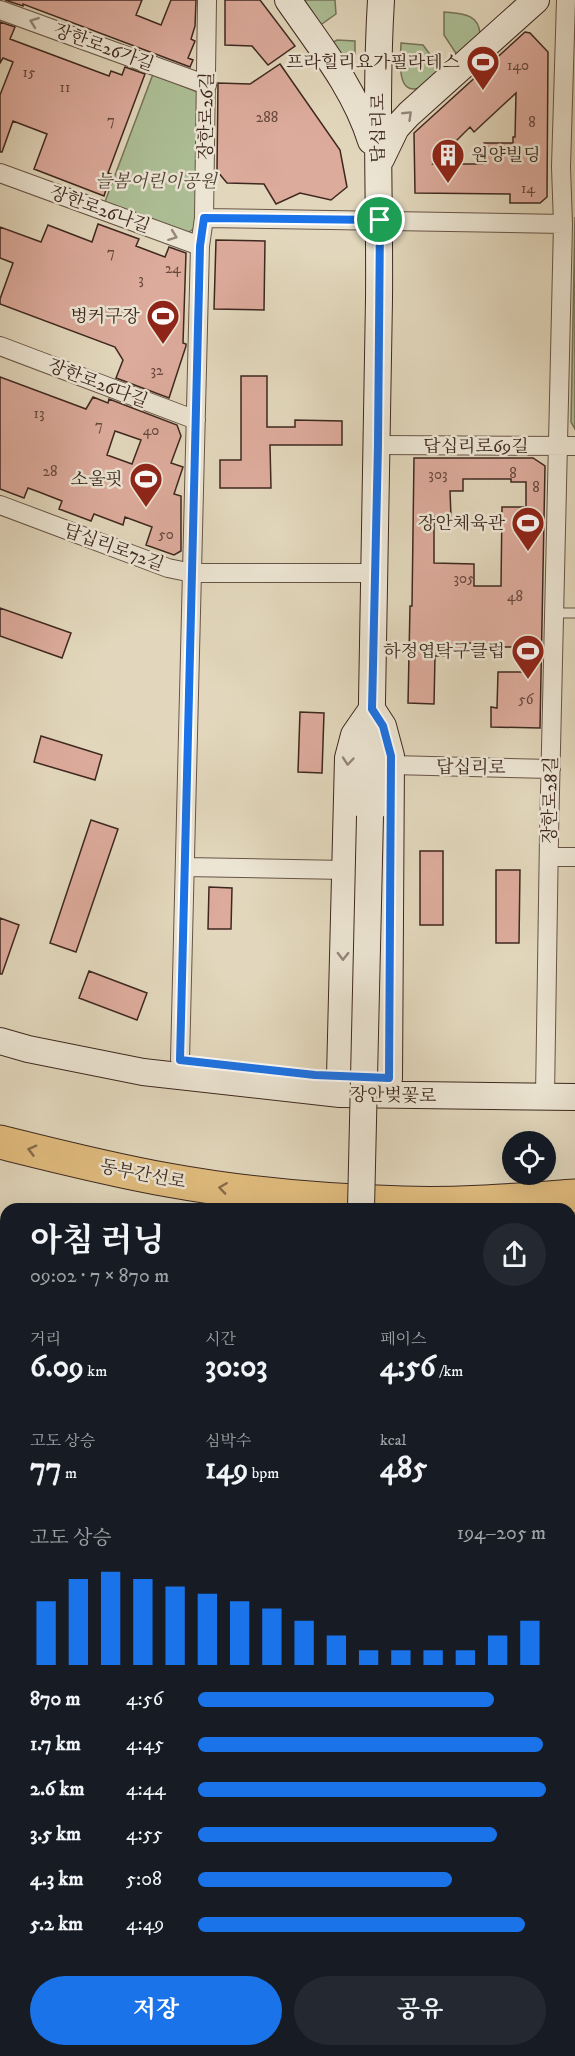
<!DOCTYPE html>
<html lang="ko">
<meta charset="utf-8">
<style>
:root{--surface:#171b24;--page:#242831;--text:#f1f3f6;--muted:#9ea1a6;--accent:#1a73e8}
body{margin:0;font-family:"IM FELL DW Pica","Noto Serif KR",serif;background:var(--page);color:var(--text);height:100vh;display:flex;flex-direction:column;font-size:22px;white-space:nowrap}
*{box-sizing:border-box;margin:0}
p{font-size:20px;color:var(--muted)}
.icon{flex:none;width:33px;height:33px;fill:none;stroke:currentColor;stroke-width:2;stroke-linecap:round;stroke-linejoin:round}
.map{position:relative;flex:1;overflow:hidden}
.drawer{position:absolute;left:0px;top:1203px;width:576px;height:854px;display:flex;flex-direction:column;background:var(--surface);border-radius:18px 18px 0 0;box-shadow:0 6px 24px #0002}
.drawer>*{flex:none}
.buttons{position:absolute;left:502px;top:1131px;display:grid;gap:12px}
.buttons a{display:grid;place-items:center;width:54px;height:54px;border-radius:50%;background:var(--surface);box-shadow:0 6px 24px #0002;font-size:30px}
.pin{position:absolute;display:grid;place-items:center;width:51px;height:51px;color:#fff;margin:-26px;border:3px solid #fff;border-radius:50%;box-shadow:0 2px 6px #0007}
.round{display:grid;place-items:center;flex:none;width:63px;height:63px;border-radius:32px;background:var(--page)}
.summary{display:flex;align-items:center;justify-content:space-between;height:102px;padding:0 30px}
h1{font-size:33px;font-weight:700;line-height:45px}
.metrics{display:grid;grid-template-columns:repeat(3,1fr);gap:9px;height:102px;padding:6px 30px}
.metrics div{display:grid;align-content:center}
.metrics b{font-size:30px;font-weight:700}
.metrics small{font-size:16px;font-weight:400}
.metrics p{font-size:16px}
.chart{height:168px;padding:12px 30px}
.chart p{display:flex;justify-content:space-between}
.chart svg{width:100%;height:108px;margin-top:6px;stroke:var(--accent);stroke-width:6}
.primary-button{display:flex;gap:12px;margin-top:auto;padding:12px 30px}
.primary-button a{flex:1;height:69px;border-radius:36px;background:var(--accent);color:#fff;font-size:24px;font-weight:700;line-height:69px;text-align:center}
.primary-button a+a{background:var(--page);color:var(--text)}
ul{padding:0 30px;list-style:none;font-size:20px}
li{display:grid;grid-template-columns:96px 72px 1fr;align-items:center;height:45px}
li i{height:15px;border-radius:8px;background:var(--accent)}
.map>svg:first-child{display:block}
</style>
<div class="map">
<svg width="575" height="2056" viewBox="0 0 575 2056">
<rect width="100%" height="100%" fill="#e2d7bc"/>
<filter id="stains"><feTurbulence type="fractalNoise" baseFrequency=".00333" numOctaves="4"/><feColorMatrix values="0 0 0 0 .2 0 0 0 0 .09 0 0 0 0 .02 0 0 0 .5 -.17"/></filter>
<radialGradient id="worn" r=".72"><stop offset=".6" stop-color="#630" stop-opacity="0"/><stop offset="1" stop-color="#630" stop-opacity=".3"/></radialGradient>
<!-- green -->
<path fill="#adbf96" stroke="#76745a" stroke-width="1.5" d="M305,0H335L336,14L316,28Z
M444,12C461,14 479,13 480,34L459,58L444,35Z
M337,40L355,41V53L352,62L345,64L328,45Z
M401,43L423,45L443,72C436,77 427,86 419,88C395,96 401,55 401,43Z
M153,74L200,93L198,225L182,238L103,207Z
M575,217V429L571,422Z"/>
<!-- water -->
<path fill="#99b7bb" stroke="#757e7d" stroke-width="1.5" d="M0,1290L6,1291V1431L0,1430Z
M570,1337H575V1469L570,1470Z"/>
<!-- building -->
<path fill="#ddab9c" stroke="#3e281f" stroke-width="1.5" fill-rule="evenodd" d="M5,0H142L136,15L161,25L171,0H196L195,26L191,39L195,41L188,58L193,60L190,67L23,4V6Z
M225,0H260L295,46L268,65L252,46L225,45Z
M0,22L15,27L10,39L109,76L111,71L122,75L125,67L145,74L108,173L111,174L104,196L34,169L47,134L13,121L2,152H0V95L13,62L3,58L0,63Z
M525,32L530,33L548,52L547,197L540,203H510V194L415,193L414,133ZM516,93L515,137H513V143H484L483,164H433L470,127L474,132Z
M280,64L340,150L347,187L331,200L300,193L276,204L264,184L227,183L217,171L218,83L250,84Z
M98,224L139,239L136,246L165,257L169,247L186,253L183,343L186,344V346L169,398L116,378L123,360L115,347L0,304V299L13,263L0,258V227L41,242L48,225L92,242Z
M216,240L265,241L264,310L214,309Z
M241,376H267V427H295V420L342,421V445H270L271,488H220V460H241Z
M0,377L86,409L93,397L108,403L109,399L177,425L181,436L171,463L183,467L174,494L181,496V551L174,555L146,545L152,527L125,517L123,525L94,514L91,521L59,509L62,501L39,492L28,488L24,498L0,489ZM115,431L141,440L132,464L107,455Z
M414,458H533L545,466L540,728L491,727V707L497,708L498,672H523V647H497V643H463V650H448V656H435L434,704L408,703L410,606H412ZM463,479H511V482H526V507H502L501,586H474V564L434,563V517H451L450,491H463Z
M0,608L71,633L62,658L0,636Z
M300,712L324,713L322,773L298,772Z
M41,736L102,755L95,780L34,762Z
M91,820L118,829L76,952L50,943Z
M420,851H443V925H420Z
M496,870H520L519,943H496Z
M209,887L232,888L231,929H208Z
M0,918L19,925L2,974H0Z
M89,971L147,993L137,1020L79,998Z"/>
<g fill="none" stroke-linecap="round" stroke-linejoin="round">
<defs>
<path id="lane" d="M554,613H575
M570,1952H575"/>
<path id="street" d="M0,10L207,85
M0,173L200,246
M204,218L563,224
M0,346L196,420
M377,445L575,446
M0,505L168,568L192,573H374
M392,765L551,769
M549,857H575
M185,867L345,870
M180,1060L200,246L204,218L207,0
M545,1097L549,836L563,224L561,167L566,0
M0,1818L6,1796
M0,1916L6,1917
M573,1968L575,1995
M65,2056L66,2050"/>
<path id="secondary" d="M288,0C319,45 355,89 371,141
M381,159L396,128L409,114L536,0
M370,816C373,644 377,472 379,299C380,200 375,99 381,0
M0,1041L28,1049L143,1072L340,1094L575,1097
M340,1076L348,758L354,735L372,709L383,726L391,756L389,1078
M320,2056L321,2050"/>
<path id="primary" d="M0,1735L6,1736
M570,1785H575"/>
<path id="highway" d="M0,1142C56,1156 111,1170 168,1180C245,1194 325,1201 403,1203C460,1205 518,1200 575,1196
M0,1558L6,1559
M570,1596H575"/>
</defs>
<!-- lane casing -->
<use href="#lane" stroke="#675446" stroke-width="11"/>
<!-- street casing -->
<use href="#street" stroke="#675446" stroke-width="20"/>
<!-- secondary casing -->
<use href="#secondary" stroke="#3e281f" stroke-width="28"/>
<!-- primary casing -->
<use href="#primary" stroke="#3e281f" stroke-width="31"/>
<!-- highway casing -->
<use href="#highway" stroke="#3e281f" stroke-width="35"/>
<!-- lane -->
<use href="#lane" stroke="#ece5d3" stroke-width="9"/>
<!-- street -->
<use href="#street" stroke="#ece5d3" stroke-width="18"/>
<!-- secondary -->
<use href="#secondary" stroke="#ece5d3" stroke-width="26"/>
<!-- primary -->
<use href="#primary" stroke="#e1bc7e" stroke-width="28"/>
<!-- highway -->
<use href="#highway" stroke="#e1bc7e" stroke-width="33"/>
<defs>
<path id="secondary-bridge" d="M361,1209L370,816"/>
</defs>
<!-- secondary-bridge casing -->
<use href="#secondary-bridge" stroke="#3e281f" stroke-width="28" stroke-linecap="butt"/>
<!-- secondary-bridge -->
<use href="#secondary-bridge" stroke="#ece5d3" stroke-width="26"/>
</g>
<!-- one-way arrows -->
<defs><path id="oneway-chevron" d="M-2-3.5L2.5 0L-2 3.5" fill="none" stroke-width="1.6" stroke-linecap="round" stroke-linejoin="round" transform="scale(1.5)"/></defs>
<g stroke="#958679">
<use href="#oneway-chevron" transform="translate(34 22) rotate(-160)"/>
<use href="#oneway-chevron" transform="translate(408 115) rotate(-44)"/>
<use href="#oneway-chevron" transform="translate(173 236) rotate(21)"/>
<use href="#oneway-chevron" transform="translate(348 761) rotate(95)"/>
<use href="#oneway-chevron" transform="translate(343 956) rotate(91)"/>
</g>
<g stroke="#876b4a">
<use href="#oneway-chevron" transform="translate(32 1150) rotate(-165)"/>
<use href="#oneway-chevron" transform="translate(223 1188) rotate(-172)"/>
</g>
<g fill="none" stroke-linecap="round" stroke-linejoin="round">
<defs>
<path id="route" d="M204,218L380,220L378,445L372,709L383,726L391,756L389,1078L315,1075L180,1060L200,246Z"/>
</defs>
<!-- route casing -->
<use href="#route" stroke="#fff" stroke-width="12"/>
<!-- route -->
<use href="#route" stroke="#1a73e8" stroke-width="8"/>
</g>
<!-- icons -->
<defs>
<symbol id="stadium-pin" viewBox="-11 -11 22 30"><path d="M0 17L-7.5 6A9.5 9.5 0 1 1 7.5 6Z" fill="#8f2418" stroke="#ece5d3"/><path d="M0-5a6.5 5 0 1 0 0 10a6.5 5 0 1 0 0-10ZM-3.5-1.8h7v3.6h-7Z" fill="#fff"/></symbol>
<symbol id="building-pin" viewBox="-11 -11 22 30"><path d="M0 17L-7.5 6A9.5 9.5 0 1 1 7.5 6Z" fill="#8f2418" stroke="#ece5d3"/><path d="M-4-6H4V6H1V3H-1V6H-4ZM-2.5-4.3h1.7v1.8h-1.7ZM.8-4.3h1.7v1.8H.8ZM-2.5-1h1.7V.8h-1.7ZM.8-1h1.7V.8H.8Z" fill="#fff"/></symbol>
</defs>
<g fill-rule="evenodd">
<use href="#stadium-pin" x="464" y="43" width="38" height="52"/>
<use href="#building-pin" x="429" y="136" width="38" height="52"/>
<use href="#stadium-pin" x="144" y="297" width="38" height="52"/>
<use href="#stadium-pin" x="127" y="460" width="38" height="52"/>
<use href="#stadium-pin" x="509" y="504" width="38" height="52"/>
<use href="#stadium-pin" x="509" y="632" width="38" height="52"/>
</g>
<g text-anchor="middle" stroke-width="5" stroke-linejoin="round" paint-order="stroke">
<!-- number labels -->
<g font-size="15" fill="#66493e">
<text x="518" y="70">140</text>
<text x="29" y="77">15</text>
<text x="65" y="92">11</text>
<text x="267" y="122">288</text>
<text x="111" y="125">7</text>
<text x="532" y="127">8</text>
<text x="528" y="193">14</text>
<text x="111" y="257">7</text>
<text x="173" y="273">24</text>
<text x="141" y="284">3</text>
<text x="157" y="375">32</text>
<text x="39" y="418">13</text>
<text x="99" y="430">7</text>
<text x="151" y="435">40</text>
<text x="50" y="476">28</text>
<text x="513" y="478">8</text>
<text x="438" y="479">303</text>
<text x="536" y="492">8</text>
<text x="166" y="539">50</text>
<text x="464" y="583">305</text>
<text x="515" y="601">48</text>
<text x="526" y="704">56</text>
</g>
<!-- street labels -->
<g font-size="18" fill="#3e281f" stroke="#ece5d3">
<text transform="translate(104 47) rotate(20)" y="6">장한로26가길</text>
<text transform="translate(206 116) rotate(-89)" y="6">장한로26길</text>
<text transform="translate(378 128) rotate(-90)" y="6">답십리로</text>
<text transform="translate(100 209) rotate(20)" y="6">장한로26나길</text>
<text transform="translate(98 383) rotate(21)" y="6">장한로26다길</text>
<text x="476" y="452">답십리로69길</text>
<text transform="translate(114 547) rotate(20)" y="6">답십리로72길</text>
<text transform="translate(471 767) rotate(1)" y="6">답십리로</text>
<text transform="translate(550 800) rotate(-89)" y="6">장한로28길</text>
<text transform="translate(393 1095) rotate(1)" y="6">장안벚꽃로</text>
<text transform="translate(143 1174) rotate(11)" y="6">동부간선로</text>
</g>
<!-- poi labels -->
<g font-size="18" fill="#3e281f" stroke="#ece5d3" text-anchor="end">
<text x="460" y="68">프라힐리요가필라테스</text>
<text x="471" y="161" text-anchor="start">원양빌딩</text>
<text x="140" y="322">벙커구장</text>
<text x="123" y="485">소울핏</text>
<text x="505" y="529">장안체육관</text>
<text x="505" y="657">하정엽탁구클럽</text>
</g>
<!-- park labels -->
<g font-size="18" font-style="italic" fill="#544637" stroke="#ece5d3">
<text x="156" y="187">늘봄어린이공원</text>
</g>
</g>
<rect width="100%" height="100%" filter="url(#stains)"/>
<rect width="100%" height="100%" fill="url(#worn)"/>
</svg>
<div class="buttons">
<a><svg class="icon" aria-label="locate" viewBox="0 0 24 24"><circle cx="12" cy="12" r="6"/><path d="M12 2v4M12 18v4M2 12h4M18 12h4"/></svg></a>
</div>
<div class="pin" style="left:380px;top:220px;background:#1e9e55"><svg class="icon" aria-label="arrive" viewBox="0 0 24 24"><path d="M6 21V4h12l-3 4 3 4H6"/></svg></div>
<section class="drawer">
<div class="summary"><div><h1>아침 러닝</h1><p>09:02 · 7 × 870 m</p></div><a class="round"><svg class="icon" aria-label="share" viewBox="0 0 24 24"><path d="M12 15V3M7 8l5-5 5 5M5 13v7h14v-7"/></svg></a></div>
<div class="metrics">
<div><p>거리</p><b>6.09<small> km</small></b></div>
<div><p>시간</p><b>30:03</b></div>
<div><p>페이스</p><b>4:56<small> /km</small></b></div>
</div>
<div class="metrics">
<div><p>고도 상승</p><b>77<small> m</small></b></div>
<div><p>심박수</p><b>149<small> bpm</small></b></div>
<div><p>kcal</p><b>485</b></div>
</div>
<div class="chart"><p><span>고도 상승</span>194–205 m</p>
<svg viewBox="0 0 160 44" preserveAspectRatio="none"><path d="M5 44V18M15 44V9M25 44V6M35 44V9M45 44V12M55 44V15M65 44V18M75 44V21M85 44V26M95 44V32M105 44V38M115 44V38M125 44V38M135 44V38M145 44V32M155 44V26"/></svg>
</div>
<ul>
<li><b>870 m</b>4:56<i style="width:85%"></i></li>
<li><b>1.7 km</b>4:45<i style="width:99%"></i></li>
<li><b>2.6 km</b>4:44<i style="width:100%"></i></li>
<li><b>3.5 km</b>4:55<i style="width:86%"></i></li>
<li><b>4.3 km</b>5:08<i style="width:73%"></i></li>
<li><b>5.2 km</b>4:49<i style="width:94%"></i></li>
</ul>
<div class="primary-button"><a>저장</a><a>공유</a></div>
</section>
</div>
